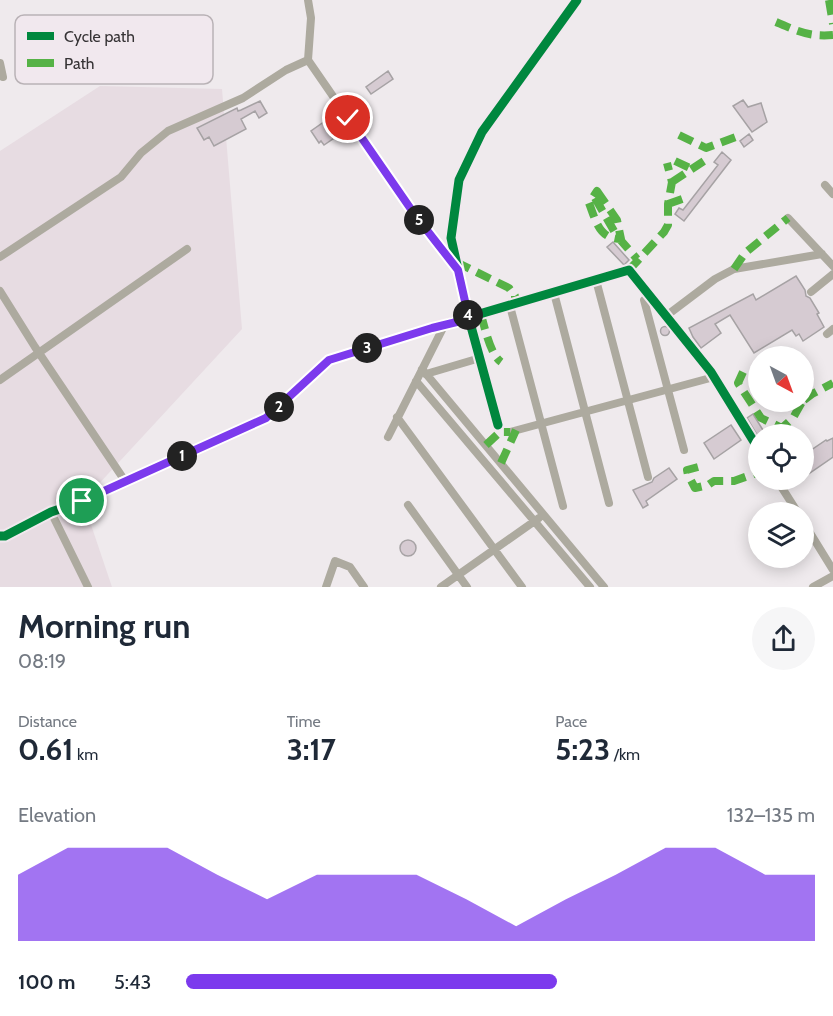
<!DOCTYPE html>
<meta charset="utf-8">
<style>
:root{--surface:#fff;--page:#f6f6f7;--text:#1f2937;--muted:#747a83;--accent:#7c3aed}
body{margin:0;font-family:Cabin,sans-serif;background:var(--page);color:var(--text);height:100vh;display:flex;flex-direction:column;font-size:22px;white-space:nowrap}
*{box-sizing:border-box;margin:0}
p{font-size:20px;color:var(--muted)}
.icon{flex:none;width:33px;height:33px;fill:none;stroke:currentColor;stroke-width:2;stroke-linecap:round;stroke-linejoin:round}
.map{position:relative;height:587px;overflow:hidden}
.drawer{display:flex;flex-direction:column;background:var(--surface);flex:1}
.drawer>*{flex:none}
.needle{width:39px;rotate:139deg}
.buttons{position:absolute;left:748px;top:346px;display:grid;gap:12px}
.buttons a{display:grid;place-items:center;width:66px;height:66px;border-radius:50%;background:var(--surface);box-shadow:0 3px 15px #0003;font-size:30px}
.pin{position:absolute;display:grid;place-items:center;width:51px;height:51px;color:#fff;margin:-26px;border:3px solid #fff;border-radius:50%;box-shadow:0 2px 6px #0007}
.km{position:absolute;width:30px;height:30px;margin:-15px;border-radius:50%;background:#222;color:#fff;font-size:16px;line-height:30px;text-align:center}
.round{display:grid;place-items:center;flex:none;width:63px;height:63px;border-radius:32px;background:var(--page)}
.overview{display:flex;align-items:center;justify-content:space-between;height:102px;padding:0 18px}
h1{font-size:33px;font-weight:700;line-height:45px}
.stats{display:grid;grid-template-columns:repeat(3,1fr);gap:9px;height:102px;padding:6px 18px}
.stats div{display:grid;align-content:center}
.stats b{font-size:30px;font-weight:700}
.stats small{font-size:16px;font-weight:400}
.stats p{font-size:16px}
.chart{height:168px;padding:12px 18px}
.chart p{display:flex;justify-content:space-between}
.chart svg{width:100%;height:108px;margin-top:6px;fill:var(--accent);opacity:.7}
ul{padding:0 18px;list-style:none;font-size:20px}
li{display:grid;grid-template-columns:96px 72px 1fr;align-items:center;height:45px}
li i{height:15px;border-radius:8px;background:var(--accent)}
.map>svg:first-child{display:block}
</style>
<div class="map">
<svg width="833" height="587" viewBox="0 0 833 587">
<rect width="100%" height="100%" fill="#efeaed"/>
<!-- built -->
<path fill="#e7dce2" d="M100,86L222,89L242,329L83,501L112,587H0V151Z"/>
<!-- building -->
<path fill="#d6cbd2" stroke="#a6a2a4" stroke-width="1.5" d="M388,71L393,79L371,94L366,87Z
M743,100L748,107L761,103L767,122L752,132L733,106Z
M260,101L267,113L259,118L255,111L241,119L246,129L214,146L209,137L204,140L197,128L237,108L238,111L241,110Z
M328,119L340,134L324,145L321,141L319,143L311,131Z
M749,134L753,140L744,147L740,141Z
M722,152L731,160L684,221L675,214L679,208L683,210L718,165L714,162Z
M613,242L629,260L624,265L607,247Z
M796,276L805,290L806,296L810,298L819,313L817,314L824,327L803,341L799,334L796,336L792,330L754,353L730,315L715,324L721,333L701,348L693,337L689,328L753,294L756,300Z
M660.5 331a4.5 4.5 0 1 1 9 0a4.5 4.5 0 1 1-9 0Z
M753,414L766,435H757L747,418Z
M731,425L741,440L714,459L704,443Z
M833,438V457L804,477V455L826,440L827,441Z
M669,468L677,479L646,501L648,505L643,508L633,490L652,482L654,478Z
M400 548a8 8 0 1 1 16 0a8 8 0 1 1-16 0Z"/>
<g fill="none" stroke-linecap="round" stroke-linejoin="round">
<!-- minor -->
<path stroke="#adaa9f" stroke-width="8" d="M308,0L311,18L308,60L415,215L456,267
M0,63L3,77
M825,185L833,194
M788,218L833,266
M0,257L121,177L141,153L168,131L243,98L286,70L308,60
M596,280L648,477
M0,291L35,347L125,481
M811,292L833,274
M554,293L609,503
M649,296L644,300L684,450
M510,306L563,506
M666,316L715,279L734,269L822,254
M827,334L833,329
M422,369L604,587
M426,374L480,358
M0,380L187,249
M416,381L590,587
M397,417L522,587
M498,425L469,319L451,238L459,180L482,132L577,0
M510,432L714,377
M388,437L445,324
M777,480L798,513
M408,505L467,587
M51,512L88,587
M804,523L833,570
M0,536H5L51,512L83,501L266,418L329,360L432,328L629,270L711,372L759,450
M326,587L335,561L350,567L364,587
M441,587L539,518
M813,587L833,576"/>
<!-- quiet -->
<path stroke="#56b246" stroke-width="8" stroke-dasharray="15 8" stroke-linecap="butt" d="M829,0L833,24
M776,22C797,31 809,37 833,35
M679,135L706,148L741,135
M675,161L692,169
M672,182L707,159
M597,191L617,220L621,239C599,239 596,221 589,203Z
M595,198L617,236L637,259
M668,204L685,198
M456,262L509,288L515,296V305
M734,269L745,253L788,218
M629,270L664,232L668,225V204L672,182L667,163
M481,315C485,328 490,354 501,362
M743,372L738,383L761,418L782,428
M804,400L812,394L833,383
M782,434V428L793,418L802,402
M486,445L500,432H510
M501,463L516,430
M698,467L687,470L688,475L695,488L708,485L714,481H734L759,472"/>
<defs>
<path id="cycleway" d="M498,425L469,319L451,238L459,180L482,132L577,0
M0,536H5L51,512L83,501L266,418L329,360L432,328L629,270L711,372L759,450"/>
</defs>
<!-- cycleway casing -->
<use href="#cycleway" stroke="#f1e8ee" stroke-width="13"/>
<!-- cycleway -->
<use href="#cycleway" stroke="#00873e" stroke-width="9"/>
</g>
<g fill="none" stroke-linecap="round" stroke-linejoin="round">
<defs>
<path id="route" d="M82,501L266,418L329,360L432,328L469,319L458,270L415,215L348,118"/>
</defs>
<!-- route casing -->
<use href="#route" stroke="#fff" stroke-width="12"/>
<!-- route -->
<use href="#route" stroke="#7c3aed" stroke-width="8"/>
</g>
<!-- legend -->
<rect x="15" y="15" width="198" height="69" rx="9" fill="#f1e8ee" stroke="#b9b2b6" stroke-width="1.5"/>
<rect x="27" y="32" width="27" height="8" fill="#00873e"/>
<rect x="27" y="59" width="27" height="8" fill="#56b246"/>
<g font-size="16" fill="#363335">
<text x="64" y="42">Cycle path</text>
<text x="64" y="69">Path</text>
</g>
</svg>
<div class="buttons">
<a><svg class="needle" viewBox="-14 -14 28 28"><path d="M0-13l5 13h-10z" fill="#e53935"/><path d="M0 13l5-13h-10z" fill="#747a83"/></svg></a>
<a><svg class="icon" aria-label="locate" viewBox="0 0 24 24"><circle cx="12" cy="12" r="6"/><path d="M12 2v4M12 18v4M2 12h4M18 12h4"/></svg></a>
<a><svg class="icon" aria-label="layers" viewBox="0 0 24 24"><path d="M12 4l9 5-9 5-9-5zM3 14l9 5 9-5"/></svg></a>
</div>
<div class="pin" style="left:82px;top:501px;background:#1e9e55"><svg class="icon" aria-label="arrive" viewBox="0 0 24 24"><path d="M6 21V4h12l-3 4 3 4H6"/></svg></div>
<div class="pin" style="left:348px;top:118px;background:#d93025"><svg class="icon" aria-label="check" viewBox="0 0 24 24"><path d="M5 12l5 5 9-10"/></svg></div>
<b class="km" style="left:182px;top:456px">1</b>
<b class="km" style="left:279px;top:407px">2</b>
<b class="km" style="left:367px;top:348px">3</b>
<b class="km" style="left:468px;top:315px">4</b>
<b class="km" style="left:419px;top:220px">5</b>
</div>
<section class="drawer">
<div class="overview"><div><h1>Morning run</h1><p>08:19</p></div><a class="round"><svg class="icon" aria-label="share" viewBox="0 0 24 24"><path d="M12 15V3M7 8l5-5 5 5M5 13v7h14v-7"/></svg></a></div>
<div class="stats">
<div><p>Distance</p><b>0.61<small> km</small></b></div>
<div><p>Time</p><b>3:17</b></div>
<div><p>Pace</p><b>5:23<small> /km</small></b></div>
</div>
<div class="chart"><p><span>Elevation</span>132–135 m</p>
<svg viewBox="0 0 160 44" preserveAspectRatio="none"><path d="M0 44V17L10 6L20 6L30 6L40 17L50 27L60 17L70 17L80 17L90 27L100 38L110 27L120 17L130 6L140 6L150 17L160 17V44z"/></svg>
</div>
<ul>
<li><b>100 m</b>5:43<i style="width:59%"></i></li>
</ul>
</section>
